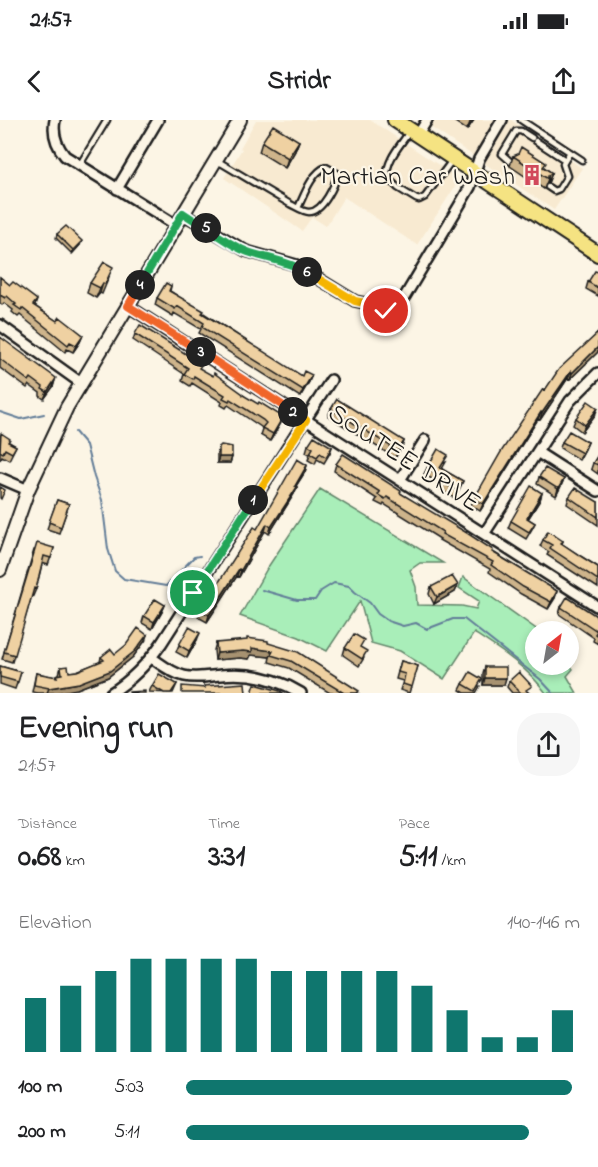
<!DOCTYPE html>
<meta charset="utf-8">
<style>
:root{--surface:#fff;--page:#f6f6f6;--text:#202124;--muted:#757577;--accent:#0f766e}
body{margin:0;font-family:"Indie Flower",sans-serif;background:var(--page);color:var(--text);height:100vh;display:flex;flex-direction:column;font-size:22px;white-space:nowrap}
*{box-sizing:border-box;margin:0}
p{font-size:20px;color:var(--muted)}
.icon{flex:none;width:33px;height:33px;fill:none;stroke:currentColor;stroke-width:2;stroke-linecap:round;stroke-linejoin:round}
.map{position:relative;height:573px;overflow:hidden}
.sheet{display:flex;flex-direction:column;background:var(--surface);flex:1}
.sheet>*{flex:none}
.needle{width:39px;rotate:31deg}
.controls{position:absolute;left:525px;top:501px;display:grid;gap:12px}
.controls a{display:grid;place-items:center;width:54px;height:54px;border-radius:50%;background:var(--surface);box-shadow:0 3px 9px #0003;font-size:30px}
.pin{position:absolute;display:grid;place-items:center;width:51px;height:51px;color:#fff;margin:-26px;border:3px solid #fff;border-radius:50%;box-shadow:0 2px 6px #0007}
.km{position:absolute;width:30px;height:30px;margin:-15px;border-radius:50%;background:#222;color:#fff;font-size:16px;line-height:30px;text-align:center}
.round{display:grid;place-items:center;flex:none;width:63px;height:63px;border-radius:24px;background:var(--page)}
.summary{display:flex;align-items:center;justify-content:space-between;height:102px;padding:0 18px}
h1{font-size:33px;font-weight:700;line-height:45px}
.stats{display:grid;grid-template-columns:repeat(3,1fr);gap:9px;height:102px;padding:6px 18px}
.stats div{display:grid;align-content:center}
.stats b{font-size:30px;font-weight:700}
.stats small{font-size:16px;font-weight:400}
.stats p{font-size:16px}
.chart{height:168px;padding:12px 18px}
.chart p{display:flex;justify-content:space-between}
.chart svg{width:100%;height:108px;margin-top:6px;stroke:var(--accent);stroke-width:6}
ul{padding:0 18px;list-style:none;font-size:20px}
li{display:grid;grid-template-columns:96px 72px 1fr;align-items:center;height:45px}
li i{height:15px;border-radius:8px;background:var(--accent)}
.status{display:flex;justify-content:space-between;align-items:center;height:42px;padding:0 30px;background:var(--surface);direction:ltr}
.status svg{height:16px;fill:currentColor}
header{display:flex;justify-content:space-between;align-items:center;height:78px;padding:0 18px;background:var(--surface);font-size:27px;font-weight:700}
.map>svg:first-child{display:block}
</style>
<div class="status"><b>21:57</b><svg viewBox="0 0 49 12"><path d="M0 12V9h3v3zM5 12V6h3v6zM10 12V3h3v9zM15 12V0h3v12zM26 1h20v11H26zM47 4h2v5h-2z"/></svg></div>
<header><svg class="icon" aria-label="back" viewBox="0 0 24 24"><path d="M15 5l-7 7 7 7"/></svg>Stridr<svg class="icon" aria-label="share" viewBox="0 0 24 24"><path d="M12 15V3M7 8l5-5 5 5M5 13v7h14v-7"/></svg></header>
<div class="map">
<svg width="598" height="573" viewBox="0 0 598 573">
<rect width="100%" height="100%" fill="#fcf5e5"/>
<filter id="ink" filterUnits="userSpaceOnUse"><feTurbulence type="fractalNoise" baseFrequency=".0167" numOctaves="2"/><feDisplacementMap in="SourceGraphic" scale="12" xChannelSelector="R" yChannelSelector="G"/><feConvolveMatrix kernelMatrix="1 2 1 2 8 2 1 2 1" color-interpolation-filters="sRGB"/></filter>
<g filter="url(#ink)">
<!-- built -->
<path fill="#f8ead1" d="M256,0H370L460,59L417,125L344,77L326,106L312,97L302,111L224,58L242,29L240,28Z
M420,0H511L582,48L554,90Z"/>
<!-- green -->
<path fill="#a9eeb9" stroke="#62856a" stroke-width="1.5" d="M320,369L443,443H420L410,450L416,467L417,485L462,486L476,489L479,481L459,468L463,457L539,511L536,512V544H569L573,549L567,556L577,573H546C527,547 500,530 474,513L444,559L400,531L371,523L360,481L327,531L299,517L240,496L268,447Z"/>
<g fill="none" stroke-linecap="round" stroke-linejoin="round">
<!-- stream -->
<path stroke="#627d98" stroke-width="2" d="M0,292L21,299L44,294
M75,312L86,325L94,357L102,380L108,429L115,451L124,459L166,466L194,437L200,436
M262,470L297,480H315L321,471L334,463L349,466L355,472L370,483L378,494L388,501L403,506L416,503L427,509L453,499H464L540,559L553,573"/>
<defs>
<path id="service" d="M521,0L582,40
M409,12C400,26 386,40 387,57L398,68L416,79L419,80L425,77L453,39
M536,21L565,40
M216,40L290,84C295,86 303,92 309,92C323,92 336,64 337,53L326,47C312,52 304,75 298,88
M511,42L502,34L516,11H521L532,18
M79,46L107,0
M548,67L554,71L559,69L567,56L563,44L570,32"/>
<path id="minor" d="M55,0C52,14 56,25 65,36L176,105
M418,15L427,0
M117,69L158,0
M183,94L246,131L296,145L355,181L374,185L386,191
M128,186L598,487
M384 196a9 9 0 1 1 18 0a9 9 0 1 1-18 0Z
M398,188L459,86L470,67L479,39L502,0
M0,205L81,263
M537,332L598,371
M0,358L28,370
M400,360L425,320
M484,414L570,281L598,253
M152,538C162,545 172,553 184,556C197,559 209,556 221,555C250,552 276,558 301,573
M111,573C132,560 147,544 161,524L331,260"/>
<path id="secondary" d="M0,450L28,370L67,287L240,0"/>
<path id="primary" d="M395,0L598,134"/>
</defs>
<!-- service casing -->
<use href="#service" stroke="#1c1c1c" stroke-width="9"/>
<!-- minor casing -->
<use href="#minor" stroke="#1c1c1c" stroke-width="14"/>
<!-- secondary casing -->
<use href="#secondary" stroke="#1c1c1c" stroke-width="16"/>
<!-- primary casing -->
<use href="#primary" stroke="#1c1c1c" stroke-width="18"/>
<!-- service -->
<use href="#service" stroke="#fcf5e5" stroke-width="4.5"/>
<!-- minor -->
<use href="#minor" stroke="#fcf5e5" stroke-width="9"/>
<!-- secondary -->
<use href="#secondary" stroke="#fcf5e5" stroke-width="12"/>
<!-- primary -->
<use href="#primary" stroke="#f5e382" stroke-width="14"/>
</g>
<!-- wall -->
<path fill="#ceb48b" stroke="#1c1c1c" stroke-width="1.5" d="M452,0H474L467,10Z
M299,21L295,31L285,48L259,32L262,22Z
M513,36L544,47L552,53L548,63L546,64L544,69L510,46Z
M57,114L80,125L72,134L56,118Z
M598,152V176L586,169L588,162Z
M0,157L10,165L37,180L35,186L57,201L83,215L80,222L73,232L67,229L65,232L20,195L18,197L12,192L13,190L4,183L2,185L0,183Z
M109,157L102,174L100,173L96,178L87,173L90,163Z
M171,166L170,171L309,262L300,277L199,213L201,209L174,193L173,196L155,185L157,178Z
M598,213V232L570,259L568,258L540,300L538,299L480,391L471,385L474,379L545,270Z
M135,214L200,249L243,276L281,303L270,321L260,315L262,309L261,307L228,285L226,288L221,285L222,282L192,263L190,266L182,261L184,254L133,220Z
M0,217L55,260L53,267L44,279L40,276V273L29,265L27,268L0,248Z
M331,289L404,321L402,327L395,338L328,296Z
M595,295L582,312L573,305L576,298Z
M0,315L9,322L16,326L9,340L2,336L0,340Z
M562,322H588L585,329L579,340L560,328Z
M308,325L332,327L330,333L324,343L317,339L315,344L308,340L310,334L306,332Z
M219,327L232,337L230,343H217V334Z
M598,335V354L591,349L593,343Z
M446,342L442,349L463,361L460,368L454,378L441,370L443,366L424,354L427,348Z
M336,344L400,373L493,432L557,471L555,478L548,489L521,474L489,452L490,449L439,420L440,419L384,384L383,386L375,382L377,379L334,351Z
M307,345L305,352L296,366L297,367L294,374L269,414L265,411L239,457L237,456L207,502L198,497L201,490L257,409Z
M539,357L564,359L561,366L556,376L537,364Z
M542,373L540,380L528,399L535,403L532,409L526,419L508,408L511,401Z
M569,377L598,382V405L567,384Z
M57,380L69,384L59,413L47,409Z
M543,420L563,421L562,424L582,437L598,447V468L547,435L549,432L540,426Z
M54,428L48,445L42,443L36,469L33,476L32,475L12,542L2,539L34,430Z
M458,465L455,472L434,484L429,474L431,467Z
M165,485L162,492L152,509L142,503L144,496Z
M561,487L598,497V524L593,521L594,518L559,494Z
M197,520L187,538L176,532L179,525Z
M145,521L133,537L108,557L77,569L57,573H37L32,572L36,553L55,557L56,555L59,554L61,547L69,552L77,551L100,542L101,537L115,534Z
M216,523H268L358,573H330L289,548L269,542L270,537L251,535L249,539L240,538L215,540L214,530Z
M345,528H361L364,538L359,546L343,535Z
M401,541L418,546L409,573L400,570L403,561L396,559Z
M0,546L21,552L15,569L0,564Z
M485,547L504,565H483V554Z
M509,561L529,573H512L507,567Z
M177,564L173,573L149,572L152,566Z
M463,564L480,566L476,573H465L460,570Z"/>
<!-- shaded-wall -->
<path fill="#a79271" stroke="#1c1c1c" stroke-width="1.5" d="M471,0H474L467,10Z
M299,21L295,31L285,48L288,38Z
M552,53L548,63L546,64L548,59V55Z
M82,121L80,125L72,134L73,130Z
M103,163L100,173L96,178L100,168Z
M83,215L80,222L73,232L76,225Z
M598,227V232L570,259L572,253Z
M571,251L568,258L540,300L542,293Z
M312,255L309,262L300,277L303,270Z
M55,260L53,267L44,279L47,272Z
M598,288L595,295L582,312L585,305Z
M541,292L538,299L480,391L483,384Z
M283,297L281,303L270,321L273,314Z
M404,321L402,327L395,338L398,331Z
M588,322L585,329L579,340L582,333Z
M219,337H232L230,343H217Z
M307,345L305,352L292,372L295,366Z
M564,359L561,366L556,376L558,369Z
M297,367L294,374L269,414L271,407Z
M542,373L540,380L524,405L527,398Z
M267,404L265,411L239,457L241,450Z
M239,449L237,456L207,502L209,495Z
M458,465L455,472L434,484L437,477Z
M557,471L555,478L548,489L551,482Z
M165,485L162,492L152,509L154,502Z
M200,513L197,520L187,538L189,531Z
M147,515L145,521L133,537L108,557L77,569L57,573H47L49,568L79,563Z
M252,528L273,531L270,537L251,535L249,539L240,538L215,540L217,533Z
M485,558H506L504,565H483Z"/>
<!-- building -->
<path fill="#efd1a2" stroke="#1c1c1c" stroke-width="1.5" d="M273,5L299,21L288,38L262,22Z
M521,27L546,43L543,47L552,53L548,55V59L513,36L518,34Z
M66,106L82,121L73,130L57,114Z
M104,142L113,147L105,164L103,163L100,168L90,163Z
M595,151L598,152V168L588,162Z
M0,157L10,165L13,162L37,180L33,185L57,201L60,197L83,215L76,225L70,222L68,225L22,188L21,190L14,185L16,184L7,176L5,178L0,175Z
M166,163L171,166L169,171L204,191L202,193L223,206L302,256L304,251L312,255L303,270L202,207L204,203L177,186L175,189L157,178Z
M140,205L202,244L199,248L213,256L214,253L243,274V275L258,284L259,282L283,297L273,314L262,308L266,303L263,300L230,279L229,281L223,278L225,275L194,256L193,259L184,254L188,248L135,214Z
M598,213V227L572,253L571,251L542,293L541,292L483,384L474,379L501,332L543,269L545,270L559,249Z
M0,217L56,258L55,260L47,272L42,269L43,267L31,258L29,261L0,239Z
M337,279L404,321L398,331L331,289Z
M588,281L598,288L585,305L576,298Z
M569,311L588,322L582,333L562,322Z
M1,313L10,319L8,322L16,326L12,333L5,329L3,333L0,331Z
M314,316L332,327L326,337L320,333L317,337L310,333L313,328L308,325Z
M221,325L232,327V337H219V327Z
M438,329L448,335L440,348L463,361L457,371L444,363L446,359L427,348Z
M343,334L401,371L400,373L467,413L493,430L492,432L557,471L551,482L523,467L491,445L493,442L442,414L443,412L387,377L385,379L378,375L380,372L336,344Z
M598,335V345L593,343Z
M297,339L307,345L295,366L297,367L271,407L267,404L241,450L239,449L209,495L201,490L254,407L257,409Z
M545,348L564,359L558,369L539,357Z
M531,366L542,373L527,398L535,403L529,412L511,401Z
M0,367L5,370L1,379L0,378Z
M575,368L598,382V397L569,377Z
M57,380L69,384L61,407L49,402Z
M548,411L563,421L561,423L582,437L598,447V460L550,428L552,425L543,420Z
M37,423L54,428L51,438L44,436L36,469L34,468L15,535L4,532Z
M452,456L458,465L437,477L431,467Z
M567,477L598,497V516L595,514L597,511L561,487Z
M155,479L165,485L154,502L144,496Z
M189,507L200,513L189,531L179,525Z
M138,508L147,515L135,531L110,551L79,563L49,568L34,565L36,553L57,557L56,555L62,554L61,547L68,546L69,552L77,551L104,540L101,537L111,529L115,534L126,525Z
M354,514L364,520L360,527L367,531L362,539L345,528Z
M247,518L268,521V523L298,532L359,571L357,573H344L291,541L271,535L273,531L252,528V532L243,531L217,533L216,523L247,520Z
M401,541L418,546L412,567L403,564L405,554L398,552Z
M0,546L21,552L18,562L0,557Z
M485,547H506V558H485Z
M470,552L482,559L475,571L463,564Z
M519,552L532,566L526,570L529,573H521L509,561Z
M159,554L177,564L171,573H164L152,566Z
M245,563L246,573H182V566L205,568L204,566Z
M255,564L280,571L283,573H252Z
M145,571V573H129V572Z"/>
</g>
<g fill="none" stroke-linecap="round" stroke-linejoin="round" filter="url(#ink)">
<defs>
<path id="split-1" d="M193,473L253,380"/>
<path id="split-2" d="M253,380L306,300L293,292"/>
<path id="split-3" d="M201,232L293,292"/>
<path id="split-4" d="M140,165L128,186L201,232"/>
<path id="split-5" d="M140,165L183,93L206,108"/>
<path id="split-6" d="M206,108C220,116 233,127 248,132C268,139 288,141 307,152"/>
<path id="split-7" d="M307,152L355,181L374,185L386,191"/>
</defs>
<!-- split-1 casing -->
<use href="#split-1" stroke="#fff" stroke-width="12"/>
<!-- split-2 casing -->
<use href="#split-2" stroke="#fff" stroke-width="12"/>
<!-- split-3 casing -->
<use href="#split-3" stroke="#fff" stroke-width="12"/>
<!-- split-4 casing -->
<use href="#split-4" stroke="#fff" stroke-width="12"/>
<!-- split-5 casing -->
<use href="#split-5" stroke="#fff" stroke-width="12"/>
<!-- split-6 casing -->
<use href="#split-6" stroke="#fff" stroke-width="12"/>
<!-- split-7 casing -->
<use href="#split-7" stroke="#fff" stroke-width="12"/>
<!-- split-1 -->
<use href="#split-1" stroke="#22a559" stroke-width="8"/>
<!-- split-2 -->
<use href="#split-2" stroke="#f5b400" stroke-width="8"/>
<!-- split-3 -->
<use href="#split-3" stroke="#f0652b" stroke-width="8"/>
<!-- split-4 -->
<use href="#split-4" stroke="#f0652b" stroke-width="8"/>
<!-- split-5 -->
<use href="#split-5" stroke="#22a559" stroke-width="8"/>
<!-- split-6 -->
<use href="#split-6" stroke="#22a559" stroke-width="8"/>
<!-- split-7 -->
<use href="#split-7" stroke="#f5b400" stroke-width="8"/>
</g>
<!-- icons -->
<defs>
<symbol id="building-bare" viewBox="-9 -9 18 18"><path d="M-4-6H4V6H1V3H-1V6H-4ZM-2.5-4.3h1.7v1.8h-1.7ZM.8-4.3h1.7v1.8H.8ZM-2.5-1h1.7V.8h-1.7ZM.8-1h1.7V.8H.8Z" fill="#d1495b" stroke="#fcf5e5" stroke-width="2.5" paint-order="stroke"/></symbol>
</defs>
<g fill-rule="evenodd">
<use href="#building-bare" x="517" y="40" width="30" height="30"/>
</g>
<g text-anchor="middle" stroke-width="4.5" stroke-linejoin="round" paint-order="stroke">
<!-- poi labels -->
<g font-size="27" fill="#1c1c1c" stroke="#fcf5e5" text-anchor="end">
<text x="515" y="64">Martian Car Wash</text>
</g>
<!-- street labels -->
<g font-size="27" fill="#1c1c1c" stroke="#fcf5e5">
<text transform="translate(405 337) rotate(33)" y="9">SOUTEE DRIVE</text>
</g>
</g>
</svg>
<div class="controls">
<a><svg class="needle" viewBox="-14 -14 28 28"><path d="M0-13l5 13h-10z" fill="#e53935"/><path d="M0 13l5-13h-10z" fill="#757577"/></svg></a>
</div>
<div class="pin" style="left:193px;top:473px;background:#1e9e55"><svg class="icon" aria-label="arrive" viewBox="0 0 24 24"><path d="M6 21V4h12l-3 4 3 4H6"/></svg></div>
<div class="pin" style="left:386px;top:191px;background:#d93025"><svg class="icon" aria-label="check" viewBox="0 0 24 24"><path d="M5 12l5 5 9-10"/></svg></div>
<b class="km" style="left:253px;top:380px">1</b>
<b class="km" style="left:293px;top:292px">2</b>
<b class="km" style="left:201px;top:232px">3</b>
<b class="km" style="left:140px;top:165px">4</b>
<b class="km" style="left:206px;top:108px">5</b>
<b class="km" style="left:307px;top:152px">6</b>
</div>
<section class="sheet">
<div class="summary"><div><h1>Evening run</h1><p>21:57</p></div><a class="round"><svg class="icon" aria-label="share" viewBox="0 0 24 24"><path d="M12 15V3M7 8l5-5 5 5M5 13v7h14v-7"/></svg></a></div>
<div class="stats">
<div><p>Distance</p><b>0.68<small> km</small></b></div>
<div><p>Time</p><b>3:31</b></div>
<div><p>Pace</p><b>5:11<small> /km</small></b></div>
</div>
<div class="chart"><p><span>Elevation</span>140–146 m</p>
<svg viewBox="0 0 160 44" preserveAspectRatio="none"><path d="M5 44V22M15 44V17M25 44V11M35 44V6M45 44V6M55 44V6M65 44V6M75 44V11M85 44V11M95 44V11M105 44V11M115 44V17M125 44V27M135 44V38M145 44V38M155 44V27"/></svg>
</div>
<ul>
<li><b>100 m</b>5:03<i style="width:98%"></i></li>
<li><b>200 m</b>5:11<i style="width:87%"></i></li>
</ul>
</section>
